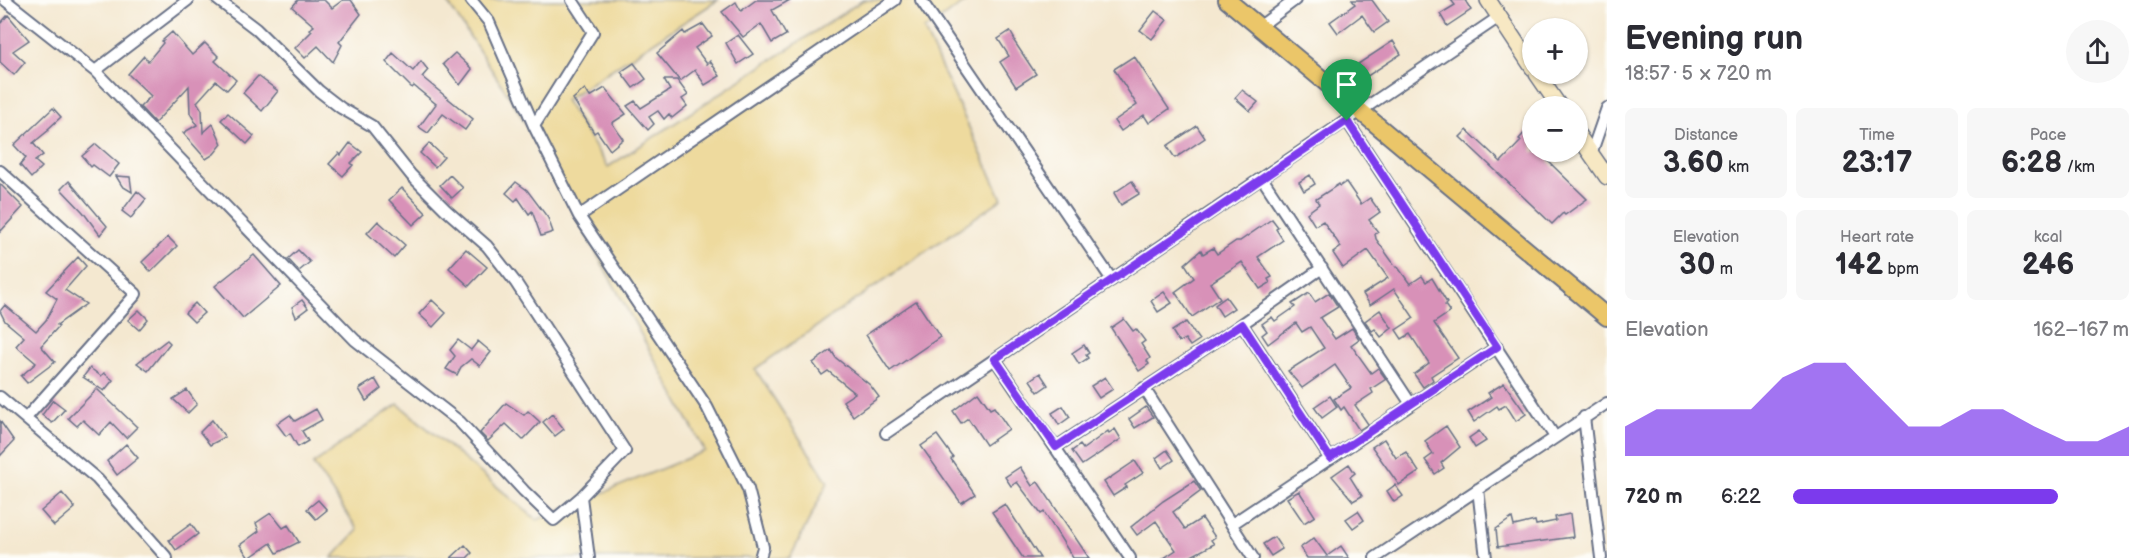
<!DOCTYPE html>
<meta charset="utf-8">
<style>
:root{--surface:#fff;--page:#f7f7f7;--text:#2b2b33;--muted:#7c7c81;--accent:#7c3aed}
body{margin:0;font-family:"Balsamiq Sans",sans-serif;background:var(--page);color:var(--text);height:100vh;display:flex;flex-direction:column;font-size:22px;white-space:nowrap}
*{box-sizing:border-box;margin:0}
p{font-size:20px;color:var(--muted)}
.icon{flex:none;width:33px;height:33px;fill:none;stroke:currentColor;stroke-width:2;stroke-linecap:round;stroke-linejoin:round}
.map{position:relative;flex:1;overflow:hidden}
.details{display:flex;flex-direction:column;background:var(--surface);width:540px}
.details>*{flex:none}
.tools{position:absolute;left:1522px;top:18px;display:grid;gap:12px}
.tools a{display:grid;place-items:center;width:66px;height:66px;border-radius:50%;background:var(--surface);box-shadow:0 2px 4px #0004;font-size:30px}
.pin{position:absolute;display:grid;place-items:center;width:51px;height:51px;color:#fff;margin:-62px -26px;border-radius:50% 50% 50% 0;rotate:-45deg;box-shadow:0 0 6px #0007}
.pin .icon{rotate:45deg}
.round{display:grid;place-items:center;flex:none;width:63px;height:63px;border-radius:32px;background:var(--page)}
.head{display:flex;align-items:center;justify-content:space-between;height:102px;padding:0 18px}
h1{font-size:33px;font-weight:700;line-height:45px}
.metrics{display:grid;grid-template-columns:repeat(3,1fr);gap:9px;height:102px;padding:6px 18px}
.metrics div{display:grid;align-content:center;border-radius:9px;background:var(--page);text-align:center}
.metrics b{font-size:30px;font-weight:700}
.metrics small{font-size:16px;font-weight:400}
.metrics p{font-size:16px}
.chart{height:168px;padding:12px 18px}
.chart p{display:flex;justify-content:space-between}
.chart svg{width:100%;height:108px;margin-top:6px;fill:var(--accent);opacity:.7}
ul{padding:0 18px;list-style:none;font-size:20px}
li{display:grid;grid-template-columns:96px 72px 1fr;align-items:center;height:45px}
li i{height:15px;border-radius:8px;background:var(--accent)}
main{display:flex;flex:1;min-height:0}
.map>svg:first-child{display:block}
</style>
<main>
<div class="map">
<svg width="1607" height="558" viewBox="0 0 1607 558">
<rect width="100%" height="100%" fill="#fdfcf7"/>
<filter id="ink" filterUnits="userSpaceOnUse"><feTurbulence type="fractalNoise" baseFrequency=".0167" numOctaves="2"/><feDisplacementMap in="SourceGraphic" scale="12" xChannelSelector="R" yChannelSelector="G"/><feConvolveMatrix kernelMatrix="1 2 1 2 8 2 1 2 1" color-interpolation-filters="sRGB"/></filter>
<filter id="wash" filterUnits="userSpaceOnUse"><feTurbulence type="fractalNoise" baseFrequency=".008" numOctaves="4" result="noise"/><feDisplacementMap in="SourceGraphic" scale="24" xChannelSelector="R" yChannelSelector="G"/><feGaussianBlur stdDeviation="1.35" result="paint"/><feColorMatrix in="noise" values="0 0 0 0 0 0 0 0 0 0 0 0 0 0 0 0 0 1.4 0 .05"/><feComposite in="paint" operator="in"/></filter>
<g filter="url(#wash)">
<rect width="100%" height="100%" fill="#f4e8d0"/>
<!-- sand -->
<path fill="#eeda9e" stroke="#84847e" stroke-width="1.5" d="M446,0H718L565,100L608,167L863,0H968L924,30L1002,199L755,369L828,482L790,558H332L358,530L313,464L398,404L537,520L705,451L516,107Z"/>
<g id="blocks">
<!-- building -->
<path fill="#d891b8" d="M298,0H324L332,8L343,0H351L361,14L339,42L342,45L333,62L318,46L305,58L295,48L312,31L310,29L314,26L292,7Z
M756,0H790L772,10L786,35L772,43L761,24L743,37L722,12L736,2L741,11Z
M1352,0H1372L1388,22L1374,32L1362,15L1338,33L1330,22L1355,4Z
M1451,0H1465L1471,10L1447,26L1440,14L1455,5Z
M1155,11L1167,20L1152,39L1140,30Z
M8,15L29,40L13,51L25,62L14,75L0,62V24Z
M703,24L712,36L695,48L707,64L710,61L720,76L705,85L695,70L680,81L657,53L683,31L685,34Z
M1010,31L1015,40L1014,41L1036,74L1016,87L1000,62L1009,56L998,39Z
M172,32L192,55L205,43L219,57L215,61L236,80L227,90L216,81L197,102L202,110L203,133L213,124L222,144L214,154L206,159L183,133L197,125L190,113L189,86L155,123L140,107L151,96L128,74L144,56L148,61L163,43L162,41Z
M738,35L753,54L738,64L726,43Z
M1393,41L1401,54L1366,77L1358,64Z
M393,53L413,71L421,61L428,70L422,77L473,119L465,130L443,114L428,133L419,127L436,104L414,86L412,88L386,62Z
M455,53L472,69L460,85L443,64Z
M1134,56L1169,109L1149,123L1144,115L1121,131L1114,121L1137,105L1114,69Z
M634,63L646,79L633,88L621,72Z
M258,76L278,91L262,111L243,93Z
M664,80H677L688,95L682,99L687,106L672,118L669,114L664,119L658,111L649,117L654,124L648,130L627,106L635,101L641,108L665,93L670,90Z
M605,88L626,114L612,123L623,139L610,150L597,131L594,133L573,99L585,89L590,97Z
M1242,90L1258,102L1250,111L1235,98Z
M53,108L61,117L48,129L49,130L33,143L43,155L35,161L42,167L31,178L20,165L26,158L14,145Z
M228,113L254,136L247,144L221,120Z
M1197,126L1205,138L1175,158L1167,146Z
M1467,130L1501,162L1521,141L1519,139L1526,131L1533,137V152H1557L1548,161L1587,199L1565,215L1563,213L1552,224L1460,137Z
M350,143L362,152L351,163L353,165L343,176L329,164L339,153L341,155Z
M429,143L444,157L435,167L420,153Z
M96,144L119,164L109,177L93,165L91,167L82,156Z
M450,175L463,188L452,198L440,185Z
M1310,175L1315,184L1304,191L1299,182Z
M116,176L130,177L132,192L122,186Z
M69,181L107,226L100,235L83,212L61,189Z
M1132,181L1139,194L1121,205L1114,193Z
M516,182L527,190L548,218L553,232L541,236L532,211L529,214L518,198L515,201L506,193Z
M1346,182L1361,204L1370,198L1380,212L1369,220L1378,232L1375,234L1376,239L1396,267L1397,266L1410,284L1422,276L1426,282L1432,278L1447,303L1445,305L1450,312L1434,323L1458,358L1431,376L1433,380L1423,387L1414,374L1429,363L1410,334L1402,339L1396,330L1414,318L1394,289L1370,305L1363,294L1388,278L1368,250L1343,268L1333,253L1341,247L1323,221L1315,226L1307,213L1319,204L1316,199L1339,184L1340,186Z
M0,184L23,207L0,232Z
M402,188L426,213L413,225L389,200Z
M137,191L146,199L131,218L122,211Z
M1272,219L1278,227L1276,229L1283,240L1258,257L1272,277L1268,279L1270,283L1260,289L1242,262L1210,283L1220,298L1192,317L1175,292L1194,278L1185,264L1201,250L1203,254L1213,248L1217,254L1236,241H1240Z
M378,221L405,245L394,258L367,233Z
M168,237L177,246L151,272L142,262Z
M466,249L487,267L469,286L449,268Z
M298,250L310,262L299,271L288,259Z
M254,255L281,286L243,318L215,286Z
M78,257L86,266L65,290L86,304L57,325L59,326L41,346L55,362L27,383L21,376L36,363L16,346L24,337L5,321L0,311L5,305L36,331L46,320L57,299L46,291Z
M1164,292L1172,303L1158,312L1151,301Z
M1309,293L1315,302L1329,293L1338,307L1320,318L1335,339L1352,328L1359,339L1351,345L1371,373L1378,368L1386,379L1371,389L1373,393L1355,405L1368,424L1359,430L1344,407L1341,410L1334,399L1351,388L1335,365L1302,388L1288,371L1324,348L1310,327L1302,332L1296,323L1268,344L1262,335L1267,331L1262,324L1272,317L1275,321L1295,307L1292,304Z
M1226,297L1234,308L1222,316L1215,305Z
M302,300L308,308L296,317L292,307Z
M432,300L446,313L433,327L419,314Z
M916,301L940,337L890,371L866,335Z
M195,303L204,313L194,322L185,313Z
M139,310L148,319L139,330L128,320Z
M1380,310L1392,328L1381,337L1375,329L1372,331L1365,321Z
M1124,319L1133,331L1136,329L1145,341L1141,344L1150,358L1147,361L1149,364L1139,371L1111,328Z
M1186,322L1199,340L1190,346L1185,339L1179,342L1172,331Z
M167,340L170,343L148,371L137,363Z
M458,340L471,350L478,341L491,352L480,366L471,359L461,367L457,375L446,369L455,356L450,350Z
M1084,345L1089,353L1086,355L1088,358L1079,364L1072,353Z
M831,350L836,358L870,385L879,397L853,416L843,401L855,393L828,371L822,375L813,363Z
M90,368L101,376L104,373L113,380L104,391L83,377Z
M1040,373L1048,385L1038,392L1030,380Z
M1105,377L1113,389L1099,398L1091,386Z
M375,379L381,389L366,401L359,389Z
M1504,383L1526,414L1516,421L1506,405L1499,409L1497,406L1474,422L1468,412L1491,397L1488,393Z
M97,389L137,427L126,438L111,422L99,435L83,420L77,426L68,418Z
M187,390L197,404L188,413L173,399Z
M978,392L990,409L994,407L1009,429L986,445L968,418L961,423L953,411Z
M1330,396L1337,407L1322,418L1314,407Z
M53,400L65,409L52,423L42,415Z
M506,403L524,415L528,411L540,422L523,440L506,424L488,441L480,433Z
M1063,406L1070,417L1059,425L1052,413Z
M1146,407L1153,417L1135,428L1129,419Z
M316,409L322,420L302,431L308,441L298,447L290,433L286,436L277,424L290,415L295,421Z
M552,414L564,429L555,436L543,422Z
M212,420L225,437L210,445L200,432Z
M0,421L14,441L0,456Z
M1446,426L1460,447L1441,463L1444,468L1435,474L1425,460L1433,454L1425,441Z
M1115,429L1121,439L1082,465L1072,451L1080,445L1083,449L1108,431L1109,433Z
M1479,431L1486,441L1475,448L1469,438Z
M937,435L953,457L951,459L975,494L961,503L921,446Z
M1384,439L1396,458L1406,452L1419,472L1399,485L1372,447Z
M126,444L138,458L117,475L107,461Z
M1167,450L1174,460L1162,468L1156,458Z
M1135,461L1143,473L1125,485L1127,487L1113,496L1104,482Z
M1349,464L1355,473L1350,477L1362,496L1353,501L1332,476Z
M1020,467L1032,486L1038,482L1089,558H1073L1044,512L1041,514L1017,482L1011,486L1005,477Z
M1194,481L1201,491L1173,512L1185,529L1202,518L1215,537L1211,540L1214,544L1188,558H1164L1176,550L1156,521L1137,535L1131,527L1163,501Z
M1395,485L1403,496L1394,502L1387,491Z
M1299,491L1315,516L1304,523L1287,498Z
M62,493L75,508L54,526L41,511Z
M318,500L327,510L316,519L307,509Z
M1005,504L1036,552L1040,558H1023L992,512Z
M1358,511L1364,520L1353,528L1346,519Z
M271,513L283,528L288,525L299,542L277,553L271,543L249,558L240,545L259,531L256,523Z
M1570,514L1573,537L1498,547L1496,529L1512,518L1514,526L1535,521L1536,525L1556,521L1555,517Z
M191,524L198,534L176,550L169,540Z
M1274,537L1282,549L1271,556L1263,544Z
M1314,538L1327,556L1341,546L1349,558H1307L1300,548Z
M465,545L472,553L467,558H451Z"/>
</g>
</g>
<g filter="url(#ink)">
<use href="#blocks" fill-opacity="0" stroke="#677086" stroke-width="1.5"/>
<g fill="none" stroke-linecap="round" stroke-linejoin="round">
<defs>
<path id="street" d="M5,0L95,71L355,340L460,422L524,491L554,520L581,497
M218,0L256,29L319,91L341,108L372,126L411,175L446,210L487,246L516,283L625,451L581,497L589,558
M471,0L489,22L534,126L579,216L707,407L748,489L763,547L760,558
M921,0L1112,280
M1259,27L1295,0
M95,71L188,0
M1347,121L1555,437
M534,126L593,32L572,0
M1591,154L1607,108
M0,171L136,294L26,418
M1262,178L1411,404
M579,216L895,0
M1242,324L1330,458
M995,359L1130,558
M1144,388L1253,558
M0,397L97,479L167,558
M1584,417L1601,558
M886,433L1499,17
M1056,447L1242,324L1322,268
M1478,489L1486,558
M1232,524L1497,347
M1375,558L1607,403"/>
<path id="secondary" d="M1488,0L1533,68
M1537,74L1559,106
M1578,135L1607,177"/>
<path id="primary" d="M1227,0L1607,317"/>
</defs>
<!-- street casing -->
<use href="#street" stroke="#677086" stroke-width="14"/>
<!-- secondary casing -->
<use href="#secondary" stroke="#677086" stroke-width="18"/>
<!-- primary casing -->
<use href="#primary" stroke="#677086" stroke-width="20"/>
<!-- street -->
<use href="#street" stroke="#fff" stroke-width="10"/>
<!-- secondary -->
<use href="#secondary" stroke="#f7e8c3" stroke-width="15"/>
<!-- primary -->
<use href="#primary" stroke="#ebc669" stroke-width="16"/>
</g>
</g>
<g fill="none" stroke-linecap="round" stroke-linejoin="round" filter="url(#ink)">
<defs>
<path id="route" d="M1347,121L1497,347L1330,458L1242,324L1056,447L995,359Z"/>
</defs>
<!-- route casing -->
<use href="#route" stroke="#fff" stroke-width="12"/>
<!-- route -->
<use href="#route" stroke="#7c3aed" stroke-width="8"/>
</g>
</svg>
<div class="tools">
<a>+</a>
<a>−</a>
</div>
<div class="pin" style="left:1347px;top:121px;background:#1e9e55"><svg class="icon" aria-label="arrive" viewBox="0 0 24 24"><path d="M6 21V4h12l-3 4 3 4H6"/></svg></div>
</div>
<section class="details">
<div class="head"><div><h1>Evening run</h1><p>18:57 · 5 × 720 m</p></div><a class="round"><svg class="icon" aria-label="share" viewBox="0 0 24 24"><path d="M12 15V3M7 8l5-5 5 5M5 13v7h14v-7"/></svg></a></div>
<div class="metrics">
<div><p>Distance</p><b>3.60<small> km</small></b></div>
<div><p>Time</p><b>23:17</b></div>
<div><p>Pace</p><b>6:28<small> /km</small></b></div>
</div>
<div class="metrics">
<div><p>Elevation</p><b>30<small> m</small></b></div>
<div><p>Heart rate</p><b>142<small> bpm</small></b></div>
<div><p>kcal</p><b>246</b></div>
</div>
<div class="chart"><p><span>Elevation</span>162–167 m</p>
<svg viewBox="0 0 160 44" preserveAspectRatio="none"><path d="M0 44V32L10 25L20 25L30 25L40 25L50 12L60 6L70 6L80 19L90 32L100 32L110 25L120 25L130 32L140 38L150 38L160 32V44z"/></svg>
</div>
<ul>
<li><b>720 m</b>6:22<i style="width:79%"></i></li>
</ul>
</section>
</main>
